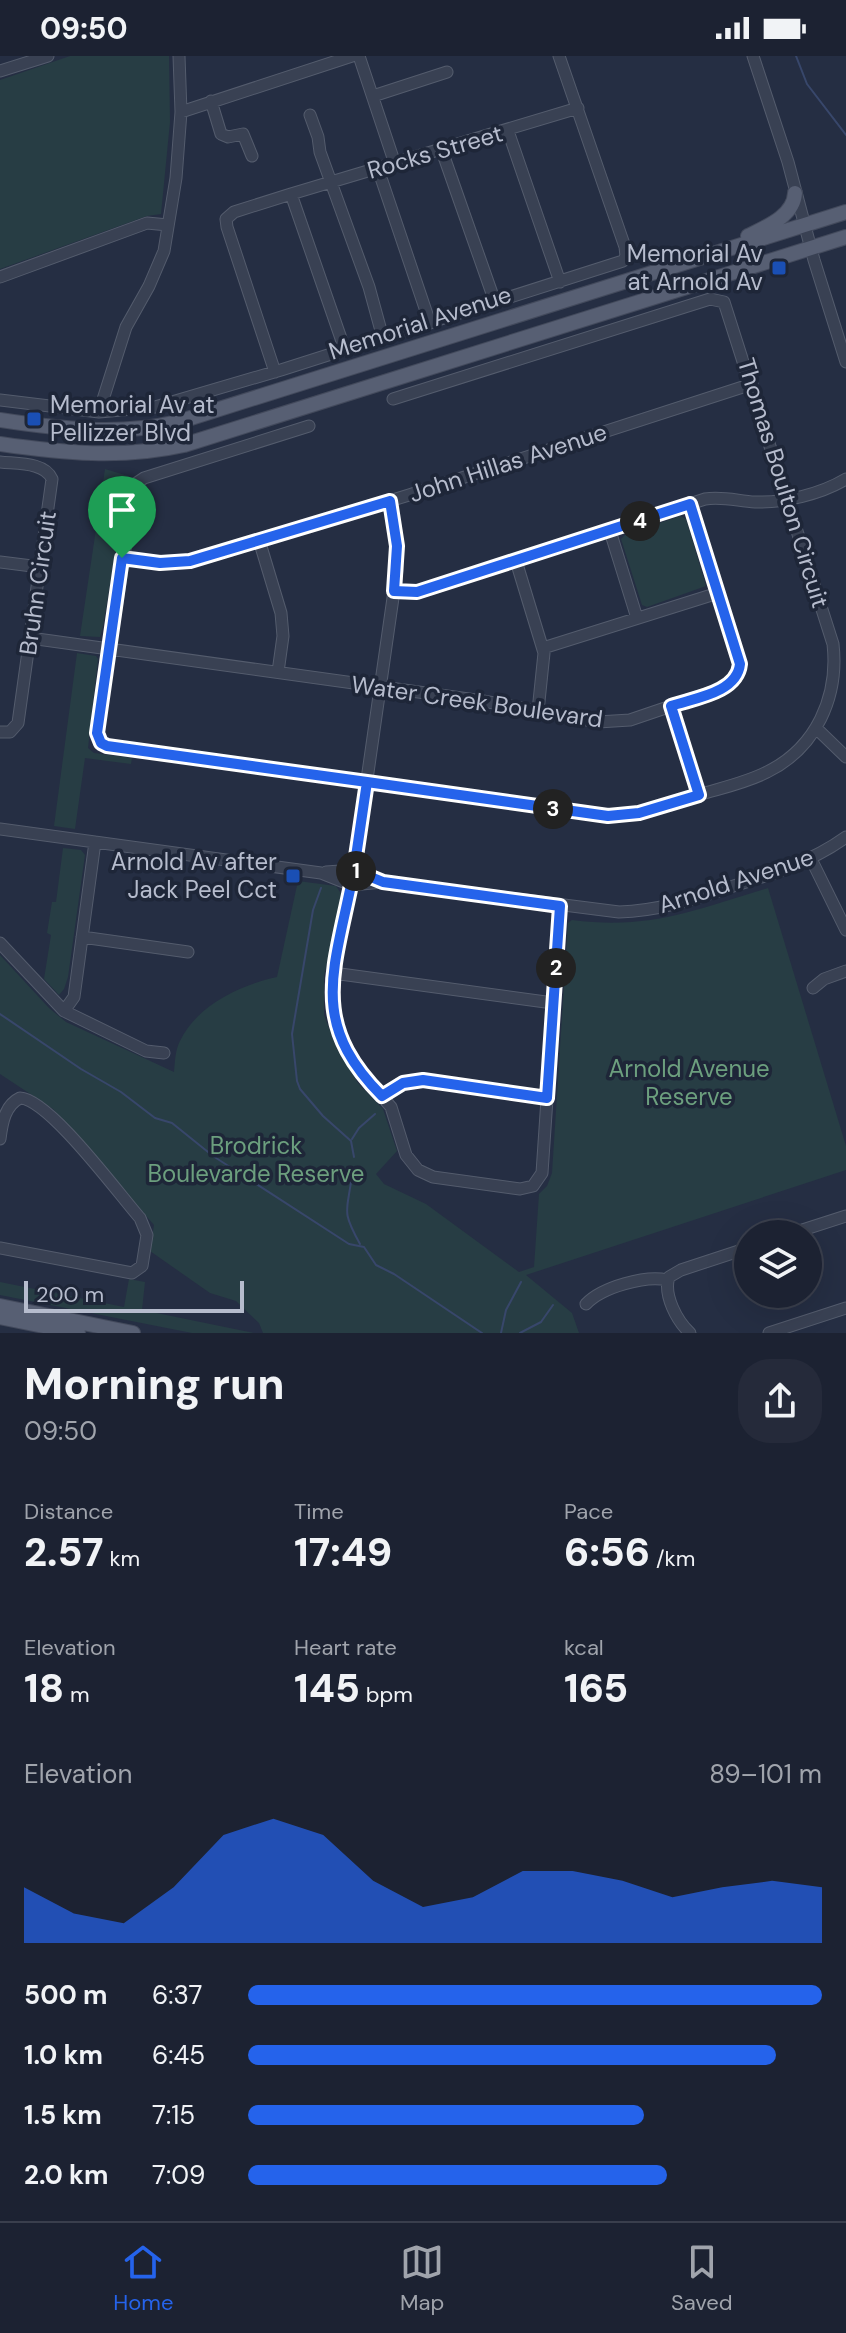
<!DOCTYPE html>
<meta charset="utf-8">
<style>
:root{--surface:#1c2232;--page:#252a3a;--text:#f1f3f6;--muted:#a0a4ac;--line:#3a3f4d;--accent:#2563eb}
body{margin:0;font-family:"DM Sans",sans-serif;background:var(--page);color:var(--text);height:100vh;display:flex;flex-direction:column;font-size:30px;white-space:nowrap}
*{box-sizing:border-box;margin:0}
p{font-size:26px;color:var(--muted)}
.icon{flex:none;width:44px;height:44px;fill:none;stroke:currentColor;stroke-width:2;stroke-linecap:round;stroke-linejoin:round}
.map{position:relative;height:1277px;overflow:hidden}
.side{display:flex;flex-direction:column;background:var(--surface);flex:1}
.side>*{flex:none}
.buttons{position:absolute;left:734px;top:1164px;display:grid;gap:16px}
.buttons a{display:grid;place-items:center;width:88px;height:88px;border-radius:50%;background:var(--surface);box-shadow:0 8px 32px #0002,0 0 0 2px var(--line);font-size:40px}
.scale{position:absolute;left:24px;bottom:20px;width:220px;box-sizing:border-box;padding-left:8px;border:4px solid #b6bccd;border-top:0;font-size:22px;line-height:28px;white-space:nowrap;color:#b6bccd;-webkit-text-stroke:6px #1e2638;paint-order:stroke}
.pin{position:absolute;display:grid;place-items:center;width:68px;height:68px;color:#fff;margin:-82px -34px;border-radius:50% 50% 50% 0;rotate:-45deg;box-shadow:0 0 8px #0007}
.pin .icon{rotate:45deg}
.km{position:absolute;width:40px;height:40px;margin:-20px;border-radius:50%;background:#222;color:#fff;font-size:22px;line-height:40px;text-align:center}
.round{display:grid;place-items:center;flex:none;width:84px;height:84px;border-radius:32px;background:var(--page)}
.overview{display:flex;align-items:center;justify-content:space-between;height:136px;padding:0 24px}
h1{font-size:44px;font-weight:800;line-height:60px}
.figures{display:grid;grid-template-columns:repeat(3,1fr);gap:12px;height:136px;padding:8px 24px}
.figures div{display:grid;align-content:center}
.figures b{font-size:40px;font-weight:800}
.figures small{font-size:22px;font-weight:400}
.figures p{font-size:22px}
.chart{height:224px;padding:16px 24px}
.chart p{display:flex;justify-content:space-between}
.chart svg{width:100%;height:144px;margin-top:8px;fill:var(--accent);opacity:.7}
ul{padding:0 24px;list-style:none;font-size:26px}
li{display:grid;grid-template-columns:128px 96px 1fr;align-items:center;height:60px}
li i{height:20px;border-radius:10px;background:var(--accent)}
.status{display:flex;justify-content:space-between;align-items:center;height:56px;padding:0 40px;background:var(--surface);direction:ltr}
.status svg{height:22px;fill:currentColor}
.menu{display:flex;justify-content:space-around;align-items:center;height:112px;border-top:2px solid var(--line);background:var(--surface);font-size:22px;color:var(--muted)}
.menu a{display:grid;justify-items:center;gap:4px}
.menu .on{color:var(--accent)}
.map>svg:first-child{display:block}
</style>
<div class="status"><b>09:50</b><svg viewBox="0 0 49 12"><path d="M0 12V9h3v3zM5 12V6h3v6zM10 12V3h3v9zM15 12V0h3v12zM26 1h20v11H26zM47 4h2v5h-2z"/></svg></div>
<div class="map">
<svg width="846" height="1277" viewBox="0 0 846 1277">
<rect width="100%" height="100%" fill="#252e43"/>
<!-- green -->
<path fill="#273d44" d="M70,0H169L170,66L161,158L147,160L0,213V24Z
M105,413L128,420L103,570L100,581L80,580Z
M680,460L686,463L706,530L647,551L642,549L621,483L625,479Z
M77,597L96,600L98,603L88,692L94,697L132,702L131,708L85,702L75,773L54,770Z
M63,792L81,794L85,799L68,921L64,933L59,939L44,923L51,879L47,877L52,846H56Z
M298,825L336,830L342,839L324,920V959L337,993L358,1027L383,1053L397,1095L376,1118L384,1128L426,1148L519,1216L534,1211L539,1138L547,1130L552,1117L568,867L572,864C650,874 695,854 768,832L846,1090V1114L526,1219L572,1257L579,1277H263L259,1267L236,1245L210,1237L150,1195L154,1169L53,1053L0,1018V899L49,952L66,966L174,1016C175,1007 175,994 180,985C197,949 241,929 277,921Z
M129,1223L145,1226L142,1254L254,1277H192L0,1239V1226L124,1251Z"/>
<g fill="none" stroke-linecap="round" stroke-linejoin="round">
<!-- stream -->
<path stroke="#38476b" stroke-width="2" d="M796,0L807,28L846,79
M321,832L313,854L292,978L297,1025L300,1033L323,1060L351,1085L354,1101
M0,958L81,1013L121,1036L155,1062L172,1067L213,1100L349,1188L364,1191L376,1209L394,1218L482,1277
M352,1083L359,1072L375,1058
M352,1118C348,1156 340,1152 360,1188
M501,1277L506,1254L521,1226
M520,1277L541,1266L553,1249"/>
<defs>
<path id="minor" d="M359,0L395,108
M753,0L788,106L814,204L846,306
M0,15L48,0
M373,40L447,16
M211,45L221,78L228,81L243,78L252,100
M181,56L352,0
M310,59L318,81L320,96L369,231L383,282
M508,75L560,226
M442,95L495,246
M378,113L430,267
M291,138L578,52
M0,221L147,167L168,169
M275,316L227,171L226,163L234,156L291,138L345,294
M0,344L99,356L155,351L281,314L623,205L626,200L625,191L559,0
M99,356L126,271L149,230L164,195L176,122L181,56L179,0
M309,370L144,422L135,428L97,677L104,689L608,760C640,760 668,749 698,739C721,732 746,727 767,716C816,692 839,641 833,588L724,246L710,243L393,343
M0,406C17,408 45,406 52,423L18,667L10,676H0
M610,475L637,562
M259,484L281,557L283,580L278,616
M122,502L160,507L199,503L409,439L752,328
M516,505L544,597L538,655
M0,506L40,511
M394,535L420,536L705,443C722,440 738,445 755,446C784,447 821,438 846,423
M30,582L483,645L598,666L630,664L724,632C736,626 741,617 739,604L690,448
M543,592L718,537
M671,650L699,739
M816,672L846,701
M0,773L321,817L351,829L383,826L619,856C657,855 691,844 727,832C769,819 810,807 846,781
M811,803L846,874
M354,814L397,514L396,476L390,445
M326,816L355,814L379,824
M351,829L331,929L334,962L344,988L364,1020L391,1051L406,1099L418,1114L433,1121L520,1133L533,1130L542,1117L560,850
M82,881L188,896
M0,887L64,955L146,995L164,997
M333,917L553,947
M813,932L824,923L846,915
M64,955L74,941L95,786
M382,1040L403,1027L423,1024L547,1042
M0,1083C2,1067 5,1049 20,1042C49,1043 118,1137 140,1162L147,1179L142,1210L132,1217L0,1192
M790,1178L846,1160
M586,1248C602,1231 646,1219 667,1224
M690,1277C677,1265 663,1239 669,1221L681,1214L748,1192
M769,1277L846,1252"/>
<path id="major" d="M748,180C766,171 794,160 795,137
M0,364C60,373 118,380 178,366L846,156
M0,388C62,397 122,403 184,389L846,181
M0,1250L133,1277
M0,1261L78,1277"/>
</defs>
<!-- minor casing -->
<use href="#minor" stroke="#545c6d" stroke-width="13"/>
<!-- major casing -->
<use href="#major" stroke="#434a5c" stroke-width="16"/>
<!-- minor -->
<use href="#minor" stroke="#394153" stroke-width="11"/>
<!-- major -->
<use href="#major" stroke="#575f73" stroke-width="14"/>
</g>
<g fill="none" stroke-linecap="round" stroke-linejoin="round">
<defs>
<path id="route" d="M122,502L97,677L101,687L107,690L367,726L354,814L358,817L360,823L357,827L351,829C333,917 310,968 382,1040L403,1027L423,1024L547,1042L560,850L383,826L354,814L367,726L608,760L639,757L699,739L671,650C694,642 737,637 740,608L690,448L417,536L394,535L397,490L390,445L190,505L160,507L122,502"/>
</defs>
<!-- route casing -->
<use href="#route" stroke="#fff" stroke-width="16"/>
<!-- route -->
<use href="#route" stroke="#2563eb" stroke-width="10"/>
</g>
<!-- markers -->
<g fill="#1a4fb4" stroke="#1e2638" stroke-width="3">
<rect x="771" y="204" width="16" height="16" rx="4"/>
<rect x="26" y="355" width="16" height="16" rx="4"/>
<rect x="285" y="812" width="16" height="16" rx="4"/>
</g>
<g text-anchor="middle" stroke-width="7" stroke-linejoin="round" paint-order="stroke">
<!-- street labels -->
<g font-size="24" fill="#b6bccd" stroke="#1e2638">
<text transform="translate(435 96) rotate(-16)" y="8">Rocks Street</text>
<text transform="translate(420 267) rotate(-18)" y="8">Memorial Avenue</text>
<text transform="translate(508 407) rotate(-18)" y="8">John Hillas Avenue</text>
<text transform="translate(783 427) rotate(73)" y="8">Thomas Boulton Circuit</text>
<text transform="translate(38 527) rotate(-82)" y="8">Bruhn Circuit</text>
<text transform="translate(477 646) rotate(8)" y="8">Water Creek Boulevard</text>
<text transform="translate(736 825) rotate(-18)" y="8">Arnold Avenue</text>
</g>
<!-- poi labels -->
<g font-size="24" fill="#b6bccd" stroke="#1e2638" text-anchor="end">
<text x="763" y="206">Memorial Av<tspan x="763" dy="28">at Arnold Av</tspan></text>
<text x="50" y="357" text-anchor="start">Memorial Av at<tspan x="50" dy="28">Pellizzer Blvd</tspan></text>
<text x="277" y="814">Arnold Av after<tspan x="277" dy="28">Jack Peel Cct</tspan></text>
</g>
<!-- park labels -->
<g font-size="24" fill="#6c9f7e" stroke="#1e2638">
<text x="689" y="1021">Arnold Avenue<tspan x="689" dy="28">Reserve</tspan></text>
<text x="256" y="1098">Brodrick<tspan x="256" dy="28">Boulevarde Reserve</tspan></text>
</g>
</g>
</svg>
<div class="buttons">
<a><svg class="icon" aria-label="layers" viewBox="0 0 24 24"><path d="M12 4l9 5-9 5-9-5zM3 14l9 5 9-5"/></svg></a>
</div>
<div class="scale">200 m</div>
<div class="pin" style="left:122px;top:502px;background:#1e9e55"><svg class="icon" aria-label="arrive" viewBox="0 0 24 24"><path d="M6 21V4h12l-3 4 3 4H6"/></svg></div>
<b class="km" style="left:356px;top:815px">1</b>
<b class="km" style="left:556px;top:912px">2</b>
<b class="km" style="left:553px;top:753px">3</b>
<b class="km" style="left:640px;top:465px">4</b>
</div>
<section class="side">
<div class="overview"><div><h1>Morning run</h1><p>09:50</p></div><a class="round"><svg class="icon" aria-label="share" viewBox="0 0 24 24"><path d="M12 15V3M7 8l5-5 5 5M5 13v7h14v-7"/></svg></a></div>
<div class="figures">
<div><p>Distance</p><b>2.57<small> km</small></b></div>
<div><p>Time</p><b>17:49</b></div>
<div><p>Pace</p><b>6:56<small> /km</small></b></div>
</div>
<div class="figures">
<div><p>Elevation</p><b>18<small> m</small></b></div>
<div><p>Heart rate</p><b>145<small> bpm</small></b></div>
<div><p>kcal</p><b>165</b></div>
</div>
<div class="chart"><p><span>Elevation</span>89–101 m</p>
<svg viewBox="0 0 160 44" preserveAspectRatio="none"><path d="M0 44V27L10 35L20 38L30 27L40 11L50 6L60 11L70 25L80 33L90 30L100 22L110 22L120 25L130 30L140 27L150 25L160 27V44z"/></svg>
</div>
<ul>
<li><b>500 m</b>6:37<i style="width:100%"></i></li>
<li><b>1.0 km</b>6:45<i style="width:92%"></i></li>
<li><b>1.5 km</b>7:15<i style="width:69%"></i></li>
<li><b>2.0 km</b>7:09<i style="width:73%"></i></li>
</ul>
</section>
<nav class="menu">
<a class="on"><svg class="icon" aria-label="home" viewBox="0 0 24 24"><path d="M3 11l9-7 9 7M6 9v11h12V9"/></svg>Home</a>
<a><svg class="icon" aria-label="map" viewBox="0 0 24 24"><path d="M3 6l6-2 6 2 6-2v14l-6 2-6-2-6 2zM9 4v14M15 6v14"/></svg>Map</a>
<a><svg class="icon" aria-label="saved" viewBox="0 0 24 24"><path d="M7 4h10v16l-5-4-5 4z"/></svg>Saved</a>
</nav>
